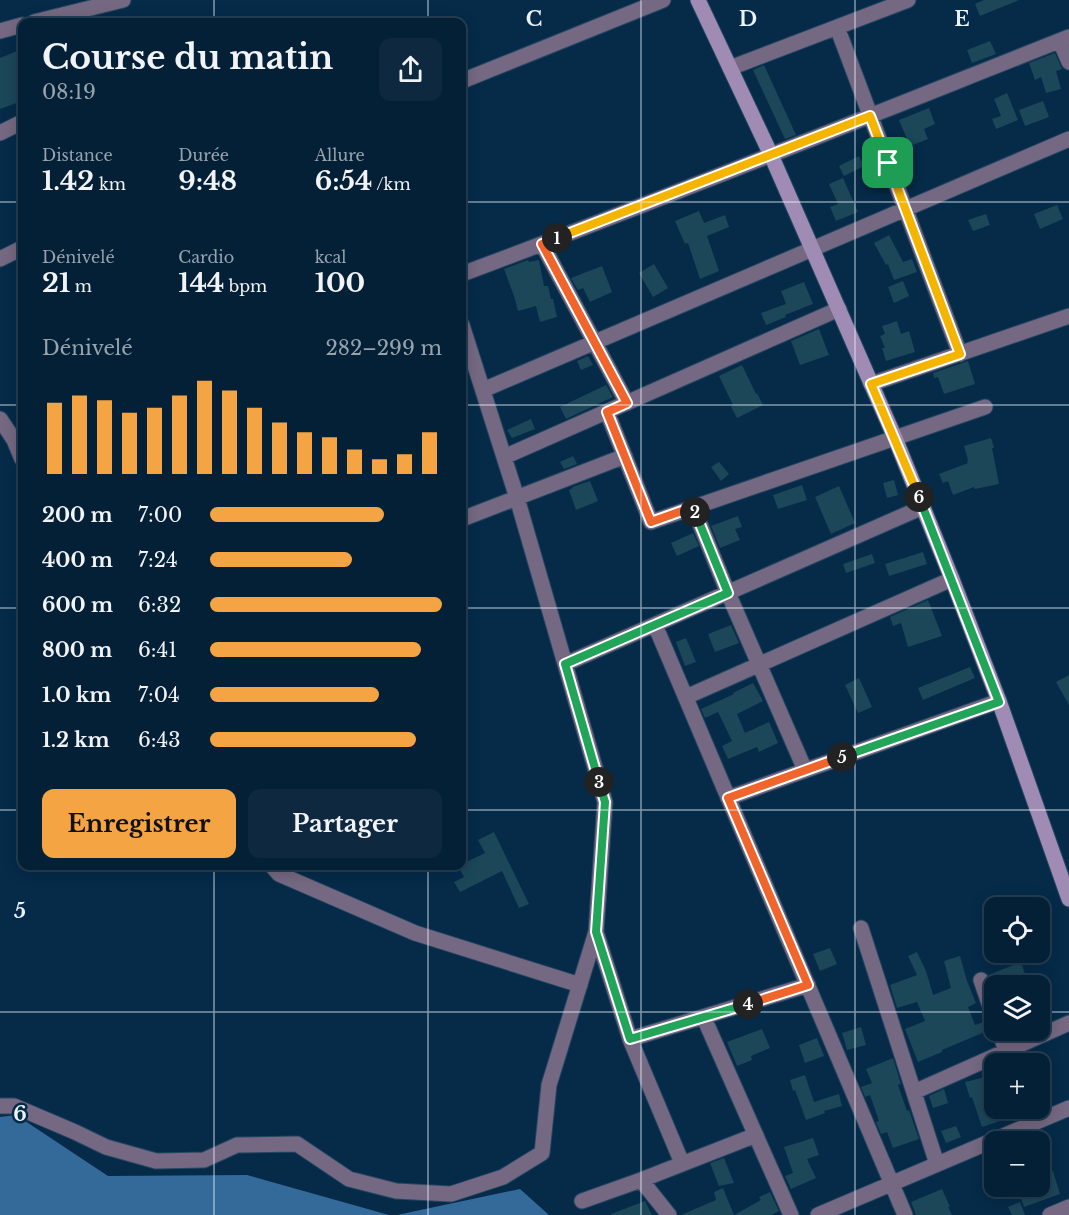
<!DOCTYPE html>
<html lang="fr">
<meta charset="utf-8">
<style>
:root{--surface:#042037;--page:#0d283f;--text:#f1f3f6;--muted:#97a3ad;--line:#253e52;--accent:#f4a443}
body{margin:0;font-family:"Libre Baskerville",serif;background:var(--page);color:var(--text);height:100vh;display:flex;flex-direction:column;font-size:22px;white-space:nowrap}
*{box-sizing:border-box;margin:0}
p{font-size:20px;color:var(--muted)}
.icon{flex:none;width:33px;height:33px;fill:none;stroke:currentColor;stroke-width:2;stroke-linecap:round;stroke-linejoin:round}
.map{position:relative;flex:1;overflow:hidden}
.details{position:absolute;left:18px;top:18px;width:448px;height:852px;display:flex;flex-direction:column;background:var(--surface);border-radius:12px;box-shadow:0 3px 15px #0003,0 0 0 2px var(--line)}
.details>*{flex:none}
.fabs{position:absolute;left:984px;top:897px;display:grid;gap:12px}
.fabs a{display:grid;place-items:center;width:66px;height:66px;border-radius:12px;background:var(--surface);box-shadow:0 3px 15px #0003,0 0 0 2px var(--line);font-size:30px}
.pin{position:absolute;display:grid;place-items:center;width:51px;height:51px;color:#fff;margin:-26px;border-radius:12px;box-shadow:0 3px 9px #0006}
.km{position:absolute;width:30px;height:30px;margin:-15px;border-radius:50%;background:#222;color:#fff;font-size:16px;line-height:30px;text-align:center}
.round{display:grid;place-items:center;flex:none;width:63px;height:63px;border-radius:12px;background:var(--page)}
.head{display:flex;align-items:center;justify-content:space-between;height:102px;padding:0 24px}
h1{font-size:33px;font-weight:700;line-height:45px}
.figures{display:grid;grid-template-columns:repeat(3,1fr);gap:9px;height:102px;padding:6px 24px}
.figures div{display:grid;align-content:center}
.figures b{font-size:26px;font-weight:700}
.figures small{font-size:16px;font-weight:400}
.figures p{font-size:16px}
.chart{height:168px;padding:12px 24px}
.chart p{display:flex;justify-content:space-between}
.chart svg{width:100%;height:108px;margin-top:6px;stroke:var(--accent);stroke-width:6}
.cta{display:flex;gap:12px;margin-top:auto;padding:12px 24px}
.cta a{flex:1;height:69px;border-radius:12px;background:var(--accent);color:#111;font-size:24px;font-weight:700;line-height:69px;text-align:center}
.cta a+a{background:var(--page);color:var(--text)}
ul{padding:0 24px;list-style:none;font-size:20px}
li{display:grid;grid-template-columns:96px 72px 1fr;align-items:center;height:45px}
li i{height:15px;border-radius:8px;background:var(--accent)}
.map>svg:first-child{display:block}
</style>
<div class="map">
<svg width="1069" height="1215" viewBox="0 0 1069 1215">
<rect width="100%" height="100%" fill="#052b49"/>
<!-- water -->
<path fill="#346a99" d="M16,1115L108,1176L247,1175L389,1215H0V1117Z
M520,1189L549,1215H397Z"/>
<!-- building -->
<path fill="#1b4759" d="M984,0H1019L980,16L975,4Z
M990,41L996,54L972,63L967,50Z
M22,49V101L0,109V58Z
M1055,53L1062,69L1056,71L1061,89L1046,93L1041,77L1035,80L1029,63Z
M764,65L796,135L785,139L753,70Z
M1007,93L1018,120L996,129L992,119L1001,116L994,99Z
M1043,101L1049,117L1025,126L1019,110Z
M929,108L935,124L924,129L928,139L910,146L899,120Z
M859,156L864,166L844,176L839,166Z
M843,178L858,212L836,221L830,207L838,204L829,184Z
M1057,205L1063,219L1040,229L1034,214Z
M699,211L704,223L725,215L729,227L707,236L719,271L700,279L688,243L685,244L675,221Z
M986,214L990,225L973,231L968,220Z
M889,235L903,262L912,259L917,272L894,280L888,264L886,265L874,243Z
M528,260L529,262L539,260L544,286H548L551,299H553L557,317L540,322L536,306L518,311L514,296L504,269Z
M654,264L668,288L653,297L639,273Z
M602,266L612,292L590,302L583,288L578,290L571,278Z
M903,281L909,296L894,303L888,287Z
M804,282L813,304L785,315L786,317L766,325L761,313L786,304L781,291Z
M897,321L901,334L909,331L915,352L886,361L882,348H885L880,336L885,334L882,326Z
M819,329L829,355L800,365L791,341Z
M588,356L593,365L581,370L577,361Z
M968,361L975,384L944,394L938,377L934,378L933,373Z
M742,365L756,394L757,393L763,405L737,418L731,407L733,405L719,376Z
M606,385L613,397L566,419L560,407Z
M531,419L535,429L512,438L507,430Z
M991,438L994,448H992L999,484L975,489L974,487L953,495L948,481L943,483L939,474L968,463L967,461L968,460L964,446Z
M573,456L577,464L564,469L560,462Z
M719,462L729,474L721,481L711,467Z
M894,480L898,495L887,498L883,483Z
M590,481L598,501L576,510L569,490L573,488L572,487Z
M802,485L807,500L778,509L773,495Z
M839,486L855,523L831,534L815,497Z
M738,516L742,527L735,529L740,540L720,548L711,526Z
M693,533L699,546L677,556L671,543Z
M923,552L927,564L889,576L885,564Z
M872,554L875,563L846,573L843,564Z
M928,600L942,636L908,647L901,623L893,626L890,617Z
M731,625L739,643L715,652L708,634Z
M686,638L696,662L685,666L676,642Z
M970,667L975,678L923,700L918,688Z
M1069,675V705L1056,682Z
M859,678L872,707L858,713L845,685Z
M753,683L763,701L737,714L745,733L769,722L778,743L759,752L757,747L728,759L722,746L732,741L718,712L705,718L701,709L734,694L733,693Z
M494,832L529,904L519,908L502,871L460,892L454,882L464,877L458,866L485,853L478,840Z
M830,948L837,964L820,971L813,954Z
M917,952L926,971L933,995L951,988L944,961L960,956L967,981L976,1003L968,1007L975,1025L984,1022L987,1031L942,1050V1052L918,1062L905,1029L925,1021L917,1002L897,1008L890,985L917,975L908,956Z
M1021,962L1026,977L1004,986H997L993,973Z
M861,1027L866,1045L847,1050L842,1033Z
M762,1029L770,1048L751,1056L752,1060L737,1066L727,1042Z
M817,1038L824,1056L805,1063L799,1045Z
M893,1058L901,1084L898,1085L907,1111L909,1110L919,1139L893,1148L887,1132L881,1134L876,1122L879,1121L870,1095L865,1097L861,1087L872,1083L866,1069Z
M805,1075L814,1102L839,1094L842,1106L824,1111L825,1113L806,1120L795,1090L793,1091L790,1080Z
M993,1075L994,1082V1108H1006L1009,1118L982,1127L972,1097L970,1098L965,1082Z
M944,1089L948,1103L933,1108L929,1096Z
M956,1126L961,1137L946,1143L941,1131Z
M813,1138L819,1155L807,1159L816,1178L791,1189L785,1176L793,1173L784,1147Z
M724,1158L734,1183L719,1186L710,1163Z
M1053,1171L1060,1194L1024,1207L1017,1186H1040V1175Z
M723,1188L734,1215H681L716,1200L714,1192Z
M942,1189L950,1207H948L952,1215H916L911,1202Z
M770,1192L779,1211L771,1215H734L761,1200L759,1197Z
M645,1201L652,1215H611V1214Z
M1020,1202L1025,1215H1012L1008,1207Z"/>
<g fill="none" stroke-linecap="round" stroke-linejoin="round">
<defs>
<path id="street" d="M34,22L123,0
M837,27L960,354
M0,31L22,25
M1060,41L1069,62
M730,68L908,0
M462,81L663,0
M0,133L22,122
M542,244L627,403
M0,259L22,248
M462,274C666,198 867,117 1069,37
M462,325L517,498L605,802L596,932L630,1039L682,1163
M871,384L1069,316
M483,390L1069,139
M607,412L651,522L985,407
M0,419L14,440L22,459
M504,457L839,309
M693,507L728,593L805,770
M462,519L625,456
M655,625L905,1215
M565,664L923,507
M686,697L952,579
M728,798L999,701
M272,866L279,874L415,933L580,985
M861,928L937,1164
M981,980L994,1018
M704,1018L791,1215
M999,1030L1010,1064
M630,1039L808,985
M914,1092L1069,1023
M0,1106H14L75,1132L106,1147L156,1161L204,1160L237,1145L297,1144L349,1179L396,1191L451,1194L503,1177L542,1153L549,1085L596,932
M1025,1108L1031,1125
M641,1180L669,1215
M582,1201L641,1180L756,1135
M818,1215L1069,1108
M1050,1215L1069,1207"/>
<path id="secondary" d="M698,0L771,155L895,438L952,579L999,701L1069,899"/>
</defs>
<!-- street casing -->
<use href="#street" stroke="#254762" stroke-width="17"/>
<!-- secondary casing -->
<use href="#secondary" stroke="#254762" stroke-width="17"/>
<!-- street -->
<use href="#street" stroke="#756882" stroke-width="15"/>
<!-- secondary -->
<use href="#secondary" stroke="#a08bb5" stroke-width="15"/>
</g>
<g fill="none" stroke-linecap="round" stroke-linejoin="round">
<defs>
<path id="split-1" d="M557,238L870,116L888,163"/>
<path id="split-2" d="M557,238L542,244L627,403L607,412L651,522L693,507L695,512"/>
<path id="split-3" d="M599,782L565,664L728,593L695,512"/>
<path id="split-4" d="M599,782L605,802L596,932L630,1039L748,1004"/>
<path id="split-5" d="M748,1004L808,985L728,798L842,757"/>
<path id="split-6" d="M842,757L999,702L919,497"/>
<path id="split-7" d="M888,163L960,354L871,384L919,497"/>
</defs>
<!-- split-1 casing -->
<use href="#split-1" stroke="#fff" stroke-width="12"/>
<!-- split-2 casing -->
<use href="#split-2" stroke="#fff" stroke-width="12"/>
<!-- split-3 casing -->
<use href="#split-3" stroke="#fff" stroke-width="12"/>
<!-- split-4 casing -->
<use href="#split-4" stroke="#fff" stroke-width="12"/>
<!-- split-5 casing -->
<use href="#split-5" stroke="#fff" stroke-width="12"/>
<!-- split-6 casing -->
<use href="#split-6" stroke="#fff" stroke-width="12"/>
<!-- split-7 casing -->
<use href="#split-7" stroke="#fff" stroke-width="12"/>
<!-- split-1 -->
<use href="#split-1" stroke="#f5b400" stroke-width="8"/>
<!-- split-2 -->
<use href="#split-2" stroke="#f0652b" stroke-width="8"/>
<!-- split-3 -->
<use href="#split-3" stroke="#22a559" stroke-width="8"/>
<!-- split-4 -->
<use href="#split-4" stroke="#22a559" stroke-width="8"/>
<!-- split-5 -->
<use href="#split-5" stroke="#f0652b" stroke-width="8"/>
<!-- split-6 -->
<use href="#split-6" stroke="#22a559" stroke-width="8"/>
<!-- split-7 -->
<use href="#split-7" stroke="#f5b400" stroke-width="8"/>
</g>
<!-- grid -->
<path fill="none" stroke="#ebf3fb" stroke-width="1.5" stroke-opacity="0.55" d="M214,0V22M428,0V22M641,0V1215M855,0V1215M0,202H22M462,202H1069M0,405H22M462,405H1069M0,608H22M462,608H1069M0,810H22M462,810H1069M214,866V1215M428,866V1215M0,1012H994M1040,1012H1069"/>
<g font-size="20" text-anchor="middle" font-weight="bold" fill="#ebf3fb" stroke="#052b49" stroke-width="5" stroke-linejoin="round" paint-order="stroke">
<text x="534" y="26">C</text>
<text x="748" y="26">D</text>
<text x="962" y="26">E</text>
<text x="20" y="918">5</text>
<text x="20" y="1121">6</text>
</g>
</svg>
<div class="fabs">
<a><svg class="icon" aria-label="locate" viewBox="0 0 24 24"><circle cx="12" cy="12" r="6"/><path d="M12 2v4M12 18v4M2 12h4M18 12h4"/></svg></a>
<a><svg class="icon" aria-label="layers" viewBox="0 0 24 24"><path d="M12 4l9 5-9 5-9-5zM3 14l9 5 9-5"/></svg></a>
<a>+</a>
<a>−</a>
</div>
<div class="pin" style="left:888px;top:163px;background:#1e9e55"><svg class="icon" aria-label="arrive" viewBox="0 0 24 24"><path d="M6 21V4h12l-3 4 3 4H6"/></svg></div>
<b class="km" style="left:557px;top:238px">1</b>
<b class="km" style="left:695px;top:512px">2</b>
<b class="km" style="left:599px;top:782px">3</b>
<b class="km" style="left:748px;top:1004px">4</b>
<b class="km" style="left:842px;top:757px">5</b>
<b class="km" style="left:919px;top:497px">6</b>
<section class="details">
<div class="head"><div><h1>Course du matin</h1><p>08:19</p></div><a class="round"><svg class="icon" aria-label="share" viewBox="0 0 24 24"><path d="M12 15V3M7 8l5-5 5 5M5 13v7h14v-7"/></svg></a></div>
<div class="figures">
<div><p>Distance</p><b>1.42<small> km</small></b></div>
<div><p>Durée</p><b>9:48</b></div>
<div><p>Allure</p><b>6:54<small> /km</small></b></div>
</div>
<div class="figures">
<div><p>Dénivelé</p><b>21<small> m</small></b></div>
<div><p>Cardio</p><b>144<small> bpm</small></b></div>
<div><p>kcal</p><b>100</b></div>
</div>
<div class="chart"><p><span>Dénivelé</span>282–299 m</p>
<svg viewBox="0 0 160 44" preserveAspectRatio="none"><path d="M5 44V15M15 44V12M25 44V14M35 44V19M45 44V17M55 44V12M65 44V6M75 44V10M85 44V17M95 44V23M105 44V27M115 44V29M125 44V34M135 44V38M145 44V36M155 44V27"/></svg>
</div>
<ul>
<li><b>200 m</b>7:00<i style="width:75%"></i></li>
<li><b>400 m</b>7:24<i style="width:61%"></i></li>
<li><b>600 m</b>6:32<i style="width:100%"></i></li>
<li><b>800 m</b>6:41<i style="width:91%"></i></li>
<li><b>1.0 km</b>7:04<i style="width:73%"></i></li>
<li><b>1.2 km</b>6:43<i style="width:89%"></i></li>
</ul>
<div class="cta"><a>Enregistrer</a><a>Partager</a></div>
</section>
</div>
